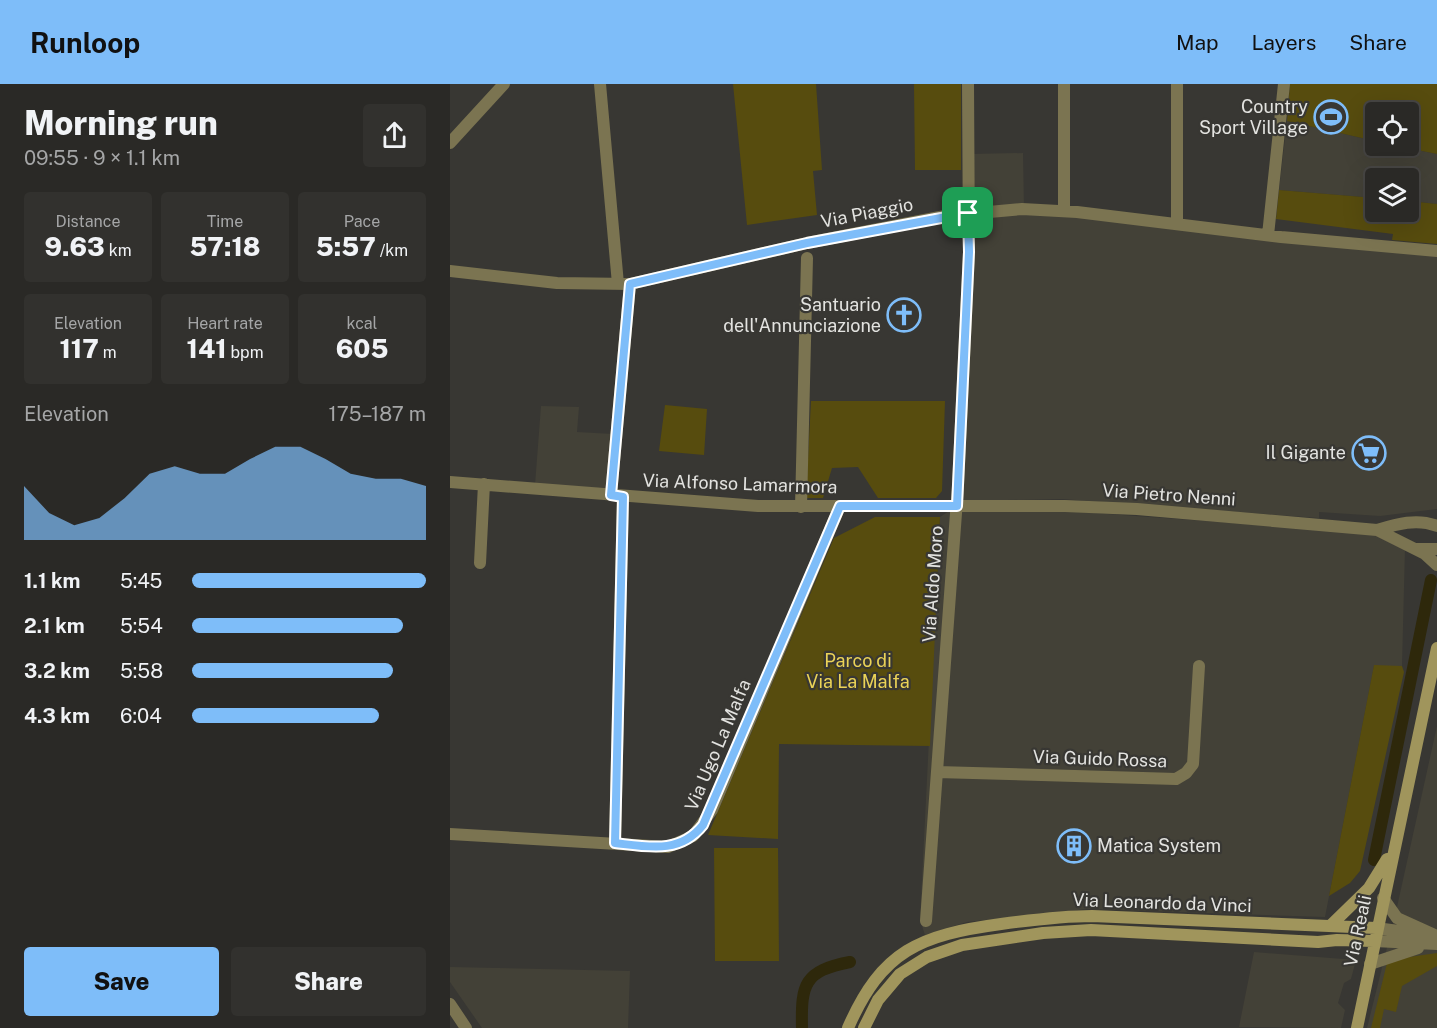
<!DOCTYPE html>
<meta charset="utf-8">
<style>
:root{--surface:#2a2926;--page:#32312e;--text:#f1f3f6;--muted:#a5a6a7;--line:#464543;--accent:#7ebdf9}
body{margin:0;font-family:"Public Sans",sans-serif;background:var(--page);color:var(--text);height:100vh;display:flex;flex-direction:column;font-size:22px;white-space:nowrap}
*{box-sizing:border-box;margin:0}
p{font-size:20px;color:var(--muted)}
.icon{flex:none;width:33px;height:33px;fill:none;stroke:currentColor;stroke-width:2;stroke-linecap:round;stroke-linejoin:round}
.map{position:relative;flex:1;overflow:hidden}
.details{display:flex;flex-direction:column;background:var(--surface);width:450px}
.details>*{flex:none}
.tools{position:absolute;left:915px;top:18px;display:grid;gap:12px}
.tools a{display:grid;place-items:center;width:54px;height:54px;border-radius:6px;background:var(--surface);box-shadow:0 6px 24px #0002,0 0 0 2px var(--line);font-size:30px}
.pin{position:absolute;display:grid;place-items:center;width:51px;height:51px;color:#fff;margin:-26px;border-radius:12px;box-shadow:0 3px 9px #0006}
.round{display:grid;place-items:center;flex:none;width:63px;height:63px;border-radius:6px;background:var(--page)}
.head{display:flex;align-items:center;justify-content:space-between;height:102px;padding:0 24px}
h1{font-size:33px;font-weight:800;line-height:45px}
.figures{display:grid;grid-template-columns:repeat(3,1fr);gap:9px;height:102px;padding:6px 24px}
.figures div{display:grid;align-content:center;border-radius:6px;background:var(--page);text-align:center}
.figures b{font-size:26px;font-weight:800}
.figures small{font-size:16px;font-weight:400}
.figures p{font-size:16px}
.chart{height:168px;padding:12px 24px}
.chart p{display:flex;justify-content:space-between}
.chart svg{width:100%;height:108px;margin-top:6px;fill:var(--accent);opacity:.7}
.button{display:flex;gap:12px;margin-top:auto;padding:12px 24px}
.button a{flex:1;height:69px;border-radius:6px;background:var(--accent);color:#111;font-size:24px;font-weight:800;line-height:69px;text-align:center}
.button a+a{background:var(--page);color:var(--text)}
ul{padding:0 24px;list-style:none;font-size:20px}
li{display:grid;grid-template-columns:96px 72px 1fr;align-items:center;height:45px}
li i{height:15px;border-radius:8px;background:var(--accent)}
header{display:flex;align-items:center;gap:36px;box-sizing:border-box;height:84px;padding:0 30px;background:var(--accent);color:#111}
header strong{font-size:28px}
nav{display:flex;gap:33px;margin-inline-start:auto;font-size:21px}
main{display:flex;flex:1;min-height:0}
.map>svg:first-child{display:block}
</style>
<header>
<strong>Runloop</strong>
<nav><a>Map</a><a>Layers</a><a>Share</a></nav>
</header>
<main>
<section class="details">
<div class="head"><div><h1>Morning run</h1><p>09:55 · 9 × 1.1 km</p></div><a class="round"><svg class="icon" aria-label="share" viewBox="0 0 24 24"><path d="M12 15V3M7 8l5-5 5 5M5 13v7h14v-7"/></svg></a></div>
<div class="figures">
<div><p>Distance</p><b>9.63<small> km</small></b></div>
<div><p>Time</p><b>57:18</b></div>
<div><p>Pace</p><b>5:57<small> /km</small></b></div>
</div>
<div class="figures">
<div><p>Elevation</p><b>117<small> m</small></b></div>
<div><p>Heart rate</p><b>141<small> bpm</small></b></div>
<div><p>kcal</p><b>605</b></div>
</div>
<div class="chart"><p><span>Elevation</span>175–187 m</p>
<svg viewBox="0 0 160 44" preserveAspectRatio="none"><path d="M0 44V22L10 33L20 38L30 35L40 27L50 17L60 14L70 17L80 17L90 11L100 6L110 6L120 11L130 17L140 19L150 19L160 22V44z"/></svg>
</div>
<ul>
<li><b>1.1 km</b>5:45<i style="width:100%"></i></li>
<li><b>2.1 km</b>5:54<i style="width:90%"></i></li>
<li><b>3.2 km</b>5:58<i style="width:86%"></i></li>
<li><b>4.3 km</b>6:04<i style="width:80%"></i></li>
</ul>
<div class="button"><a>Save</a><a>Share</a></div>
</section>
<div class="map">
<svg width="987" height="944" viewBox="0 0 987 944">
<rect width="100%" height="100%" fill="#383733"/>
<!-- built -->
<path fill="#434137" d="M837,37L925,57L926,62H947L987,70V120L959,117L958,94H926L925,114L829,106Z
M573,69L574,124L987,171V425L930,432L869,428V434L612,415L511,417L520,70Z
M91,322L129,323L127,348L163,350L158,406L85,401Z
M502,425L616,427L925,449L955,464L952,582H924L875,833L637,825L517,838L475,851L470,836L490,433Z
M987,642V944H917L947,823Z
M804,868L906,876L901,895L894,899L888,919L895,926L891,944L789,943Z
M0,883L180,887L178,944H32L0,898Z"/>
<!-- green -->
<path fill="#574c0e" d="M283,0H366L372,86L363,87L367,131L297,141Z
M464,0H511V86H465Z
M840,0H987V70L947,62H958V28H926L925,57L837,37Z
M829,106L925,114L926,128H958L959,117L987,120V160L942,156L943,150L826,135Z
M361,317H495L492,407L486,414H428L408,383L382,384L373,414H356Z
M215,321L257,325L254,371L209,367Z
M425,433H490L480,662L329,660L328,755L258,751L384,454Z
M924,581L952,582L954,588L910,787L900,799L879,812Z
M264,764H328L329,877H265Z
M987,869V882L952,902L946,928L934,925L930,944H921L937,879L952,874Z"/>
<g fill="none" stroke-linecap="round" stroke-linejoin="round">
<!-- canal -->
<path stroke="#2e280b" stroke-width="12" d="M924,776L981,496
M352,944C351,900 354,887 400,878"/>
<!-- street -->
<path stroke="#7b7451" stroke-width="12" d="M150,0L168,200
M614,0V127
M727,0V139
M0,59L54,0
M818,151L834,0
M0,187L107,199L180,200L357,159L495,132L572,125L627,128L831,153L987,167
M0,398L308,422H615L687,425L927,446C947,440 967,434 987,442
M161,411L180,200
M351,423L357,174
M927,446L975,470L987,481
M967,465H987
M30,479L34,400
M487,688L726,695L736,689L743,680L749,582
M0,750L218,763L243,752L262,726L390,422
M165,759L173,413
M933,814L947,834L987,852
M476,837L508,402L519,168L518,0
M926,844L971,850
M924,857L987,860
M920,880L968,864
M0,920L16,944"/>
<!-- secondary -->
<path stroke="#a0955c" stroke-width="12" d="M880,842L919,804L937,775
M398,944C432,866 470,851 551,840C581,836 611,832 642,832L926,844
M414,944L428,916L450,890L477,873L512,861L593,849L641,846L868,858L887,856L924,857
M907,944L987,564"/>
</g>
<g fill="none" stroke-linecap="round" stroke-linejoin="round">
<defs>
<path id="route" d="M518,129L519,168L507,422H390L253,741C230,770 199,763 165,759L173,413L161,411L180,200L357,159Z"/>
</defs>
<!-- route casing -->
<use href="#route" stroke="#fff" stroke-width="12"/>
<!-- route -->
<use href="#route" stroke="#7ebdf9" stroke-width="8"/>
</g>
<!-- icons -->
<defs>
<symbol id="stadium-ring" viewBox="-11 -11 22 22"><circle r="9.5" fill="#383733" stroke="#7ebdf9" stroke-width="1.5"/><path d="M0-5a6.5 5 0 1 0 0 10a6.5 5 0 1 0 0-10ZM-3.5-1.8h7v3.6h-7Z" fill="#7ebdf9"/></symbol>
<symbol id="church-ring" viewBox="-11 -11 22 22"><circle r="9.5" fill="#383733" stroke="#7ebdf9" stroke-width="1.5"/><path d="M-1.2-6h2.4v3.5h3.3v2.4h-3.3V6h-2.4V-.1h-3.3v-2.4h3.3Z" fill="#7ebdf9"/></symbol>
<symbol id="supermarket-ring" viewBox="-11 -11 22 22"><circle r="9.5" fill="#383733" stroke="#7ebdf9" stroke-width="1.5"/><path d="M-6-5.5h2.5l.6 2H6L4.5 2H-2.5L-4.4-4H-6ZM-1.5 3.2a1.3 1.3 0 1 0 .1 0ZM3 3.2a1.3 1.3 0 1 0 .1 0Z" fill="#7ebdf9"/></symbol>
<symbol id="building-ring" viewBox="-11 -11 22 22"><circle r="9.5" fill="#383733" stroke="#7ebdf9" stroke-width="1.5"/><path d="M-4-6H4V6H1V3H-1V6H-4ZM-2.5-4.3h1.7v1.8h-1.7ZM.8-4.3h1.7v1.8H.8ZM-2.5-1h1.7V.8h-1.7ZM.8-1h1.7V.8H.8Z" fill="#7ebdf9"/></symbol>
</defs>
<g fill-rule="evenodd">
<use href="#stadium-ring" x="862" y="14" width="38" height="38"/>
<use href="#church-ring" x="435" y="212" width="38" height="38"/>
<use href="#supermarket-ring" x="900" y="350" width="38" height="38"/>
<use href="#building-ring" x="605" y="743" width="38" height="38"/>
</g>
<g text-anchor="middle" stroke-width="4.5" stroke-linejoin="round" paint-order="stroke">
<!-- poi labels -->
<g font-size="18" fill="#e3e3e0" stroke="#383733" text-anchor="end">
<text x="858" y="29">Country<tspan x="858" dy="21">Sport Village</tspan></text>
<text x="431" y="227">Santuario<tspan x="431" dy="21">dell'Annunciazione</tspan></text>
<text x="896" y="375">Il Gigante</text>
<text x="647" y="768" text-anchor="start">Matica System</text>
</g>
<!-- street labels -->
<g font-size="18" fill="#e3e3e0" stroke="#383733">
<text transform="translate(417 129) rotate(-11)" y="6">Via Piaggio</text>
<text transform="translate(290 400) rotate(2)" y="6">Via Alfonso Lamarmora</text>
<text transform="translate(719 411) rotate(4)" y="6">Via Pietro Nenni</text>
<text transform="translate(483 500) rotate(-86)" y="6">Via Aldo Moro</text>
<text transform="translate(268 661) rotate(-67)" y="6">Via Ugo La Malfa</text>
<text transform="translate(650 675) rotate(2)" y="6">Via Guido Rossa</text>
<text transform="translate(712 819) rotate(2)" y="6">Via Leonardo da Vinci</text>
<text transform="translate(908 847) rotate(-78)" y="6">Via Reali</text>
</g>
<!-- park labels -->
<g font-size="18" fill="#ebd357" stroke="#383733">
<text x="408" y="583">Parco di<tspan x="408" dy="21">Via La Malfa</tspan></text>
</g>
</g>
</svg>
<div class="tools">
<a><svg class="icon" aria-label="locate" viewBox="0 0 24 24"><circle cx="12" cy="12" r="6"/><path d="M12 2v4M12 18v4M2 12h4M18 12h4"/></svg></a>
<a><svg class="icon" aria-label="layers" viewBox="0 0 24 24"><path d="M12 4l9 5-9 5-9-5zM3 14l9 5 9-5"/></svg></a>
</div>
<div class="pin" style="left:518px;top:129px;background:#1e9e55"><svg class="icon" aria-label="arrive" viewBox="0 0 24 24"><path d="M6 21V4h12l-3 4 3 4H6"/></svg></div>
</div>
</main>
